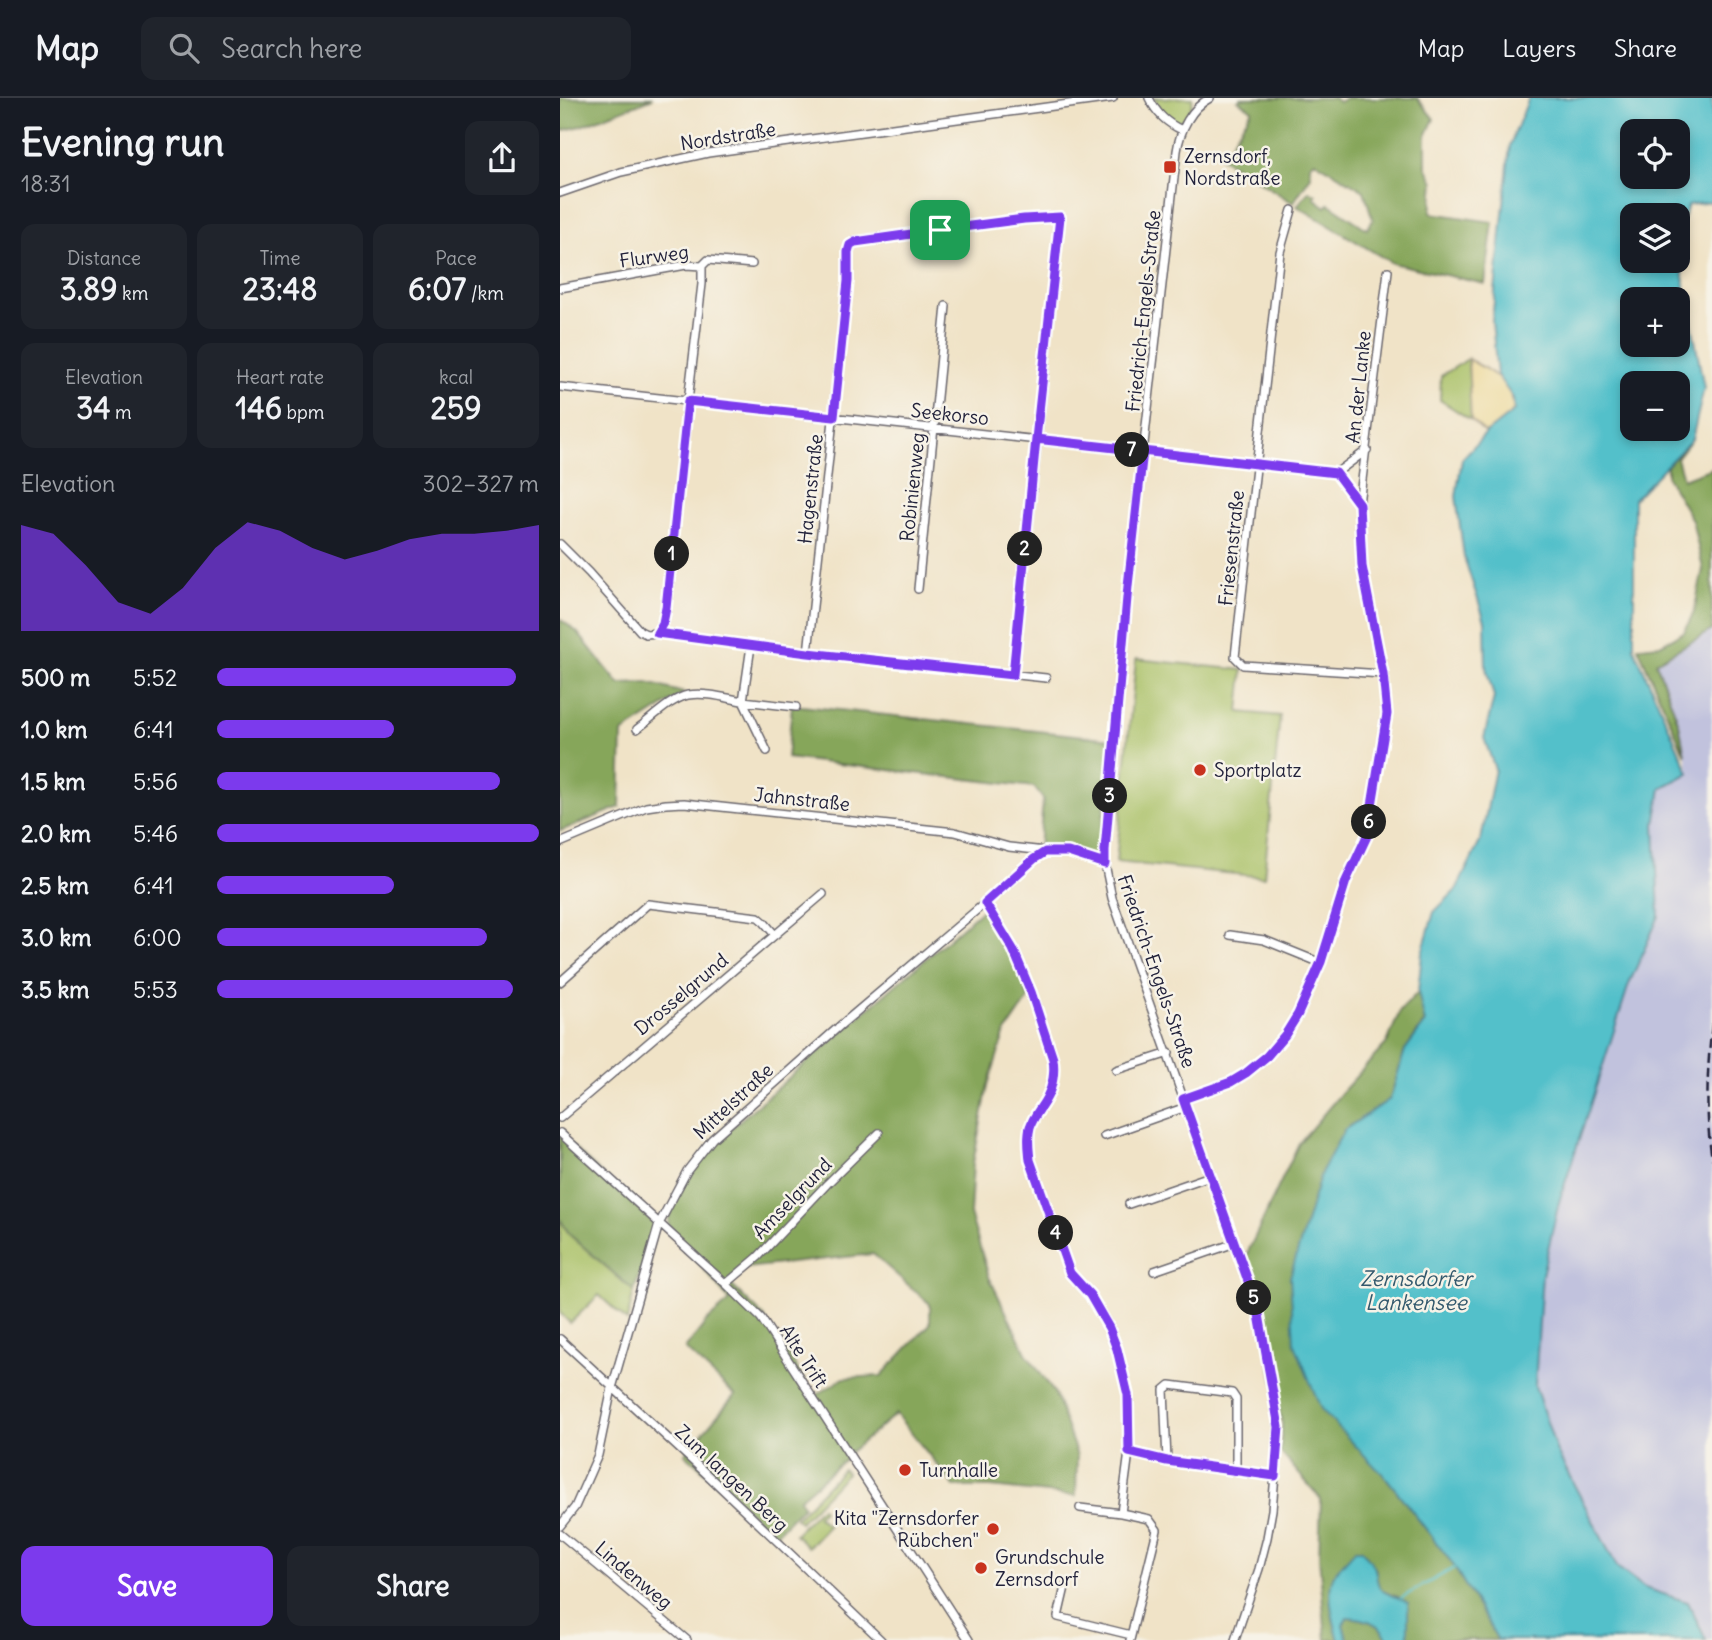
<!DOCTYPE html>
<meta charset="utf-8">
<style>
:root{--surface:#171b24;--page:#20242c;--text:#f1f3f6;--muted:#9ea1a6;--line:#363941;--accent:#7c3aed}
body{margin:0;font-family:Delius,sans-serif;background:var(--page);color:var(--text);height:100vh;display:flex;flex-direction:column;font-size:26px;white-space:nowrap}
*{box-sizing:border-box;margin:0}
p{font-size:23px;color:var(--muted)}
.icon{flex:none;width:38px;height:38px;fill:none;stroke:currentColor;stroke-width:2;stroke-linecap:round;stroke-linejoin:round}
.map{position:relative;flex:1;overflow:hidden}
.sheet{display:flex;flex-direction:column;background:var(--surface);width:560px}
.sheet>*{flex:none}
.controls{position:absolute;left:1060px;top:21px;display:grid;gap:14px}
.controls a{display:grid;place-items:center;width:70px;height:70px;border-radius:14px;background:var(--surface);box-shadow:0 4px 10px #0003;font-size:35px}
.pin{position:absolute;display:grid;place-items:center;width:60px;height:60px;color:#fff;margin:-30px;border-radius:14px;box-shadow:0 4px 10px #0006}
.km{position:absolute;width:35px;height:35px;margin:-18px;border-radius:50%;background:#222;color:#fff;font-size:19px;line-height:35px;text-align:center}
.round{display:grid;place-items:center;flex:none;width:74px;height:74px;border-radius:14px;background:var(--page)}
.overview{display:flex;align-items:center;justify-content:space-between;height:119px;padding:0 21px}
h1{font-size:38px;font-weight:700;line-height:52px}
.metrics{display:grid;grid-template-columns:repeat(3,1fr);gap:10px;height:119px;padding:7px 21px}
.metrics div{display:grid;align-content:center;border-radius:14px;background:var(--page);text-align:center}
.metrics b{font-size:30px;font-weight:700}
.metrics small{font-size:19px;font-weight:400}
.metrics p{font-size:19px}
.chart{height:196px;padding:14px 21px}
.chart p{display:flex;justify-content:space-between}
.chart svg{width:100%;height:126px;margin-top:7px;fill:var(--accent);opacity:.7}
.cta{display:flex;gap:14px;margin-top:auto;padding:14px 21px}
.cta a{flex:1;height:80px;border-radius:14px;background:var(--accent);color:#fff;font-size:28px;font-weight:700;line-height:80px;text-align:center}
.cta a+a{background:var(--page);color:var(--text)}
ul{padding:0 21px;list-style:none;font-size:23px}
li{display:grid;grid-template-columns:112px 84px 1fr;align-items:center;height:52px}
li i{height:18px;border-radius:9px;background:var(--accent)}
header{display:flex;align-items:center;gap:42px;box-sizing:border-box;height:98px;padding:0 35px;background:var(--surface);border-bottom:2px solid var(--line)}
header strong{font-size:33px}
nav{display:flex;gap:38px;margin-inline-start:auto;font-size:24px}
.search{width:490px;height:63px;background:var(--page);display:flex;align-items:center;gap:18px;box-sizing:border-box;padding:0 24px;border-radius:14px;color:var(--muted);font-size:26px}
main{display:flex;flex:1;min-height:0}
.map>svg:first-child{display:block}
</style>
<header>
<strong>Map</strong>
<div class="search"><svg class="icon" aria-label="search" viewBox="0 0 24 24"><circle cx="10" cy="10" r="6"/><path d="M15 15l6 6"/></svg>Search here</div>
<nav><a>Map</a><a>Layers</a><a>Share</a></nav>
</header>
<main>
<section class="sheet">
<div class="overview"><div><h1>Evening run</h1><p>18:31</p></div><a class="round"><svg class="icon" aria-label="share" viewBox="0 0 24 24"><path d="M12 15V3M7 8l5-5 5 5M5 13v7h14v-7"/></svg></a></div>
<div class="metrics">
<div><p>Distance</p><b>3.89<small> km</small></b></div>
<div><p>Time</p><b>23:48</b></div>
<div><p>Pace</p><b>6:07<small> /km</small></b></div>
</div>
<div class="metrics">
<div><p>Elevation</p><b>34<small> m</small></b></div>
<div><p>Heart rate</p><b>146<small> bpm</small></b></div>
<div><p>kcal</p><b>259</b></div>
</div>
<div class="chart"><p><span>Elevation</span>302–327 m</p>
<svg viewBox="0 0 160 44" preserveAspectRatio="none"><path d="M0 44V7L10 10L20 21L30 34L40 38L50 29L60 15L70 6L80 9L90 15L100 19L110 16L120 12L130 10L140 10L150 9L160 7V44z"/></svg>
</div>
<ul>
<li><b>500 m</b>5:52<i style="width:93%"></i></li>
<li><b>1.0 km</b>6:41<i style="width:55%"></i></li>
<li><b>1.5 km</b>5:56<i style="width:88%"></i></li>
<li><b>2.0 km</b>5:46<i style="width:100%"></i></li>
<li><b>2.5 km</b>6:41<i style="width:55%"></i></li>
<li><b>3.0 km</b>6:00<i style="width:84%"></i></li>
<li><b>3.5 km</b>5:53<i style="width:92%"></i></li>
</ul>
<div class="cta"><a>Save</a><a>Share</a></div>
</section>
<div class="map">
<svg width="1152" height="1542" viewBox="0 0 1152 1542">
<rect width="100%" height="100%" fill="#f7f3e8"/>
<filter id="ink" filterUnits="userSpaceOnUse"><feTurbulence type="fractalNoise" baseFrequency=".0143" numOctaves="2"/><feDisplacementMap in="SourceGraphic" scale="14" xChannelSelector="R" yChannelSelector="G"/><feConvolveMatrix kernelMatrix="1 2 1 2 8 2 1 2 1" color-interpolation-filters="sRGB"/></filter>
<filter id="wash" filterUnits="userSpaceOnUse"><feTurbulence type="fractalNoise" baseFrequency=".00686" numOctaves="4" result="noise"/><feDisplacementMap in="SourceGraphic" scale="28" xChannelSelector="R" yChannelSelector="G"/><feGaussianBlur stdDeviation="1.57" result="paint"/><feColorMatrix in="noise" values="0 0 0 0 0 0 0 0 0 0 0 0 0 0 0 0 0 1.4 0 .05"/><feComposite in="paint" operator="in"/></filter>
<g filter="url(#wash)">
<rect width="100%" height="100%" fill="#f0e3c7"/>
<!-- industrial -->
<path fill="#c1c2dd" d="M1152,532V1542H1146L1128,1504L1085,1490L1057,1469L997,1354L975,1289L982,1177L999,1104L1069,886L1099,818L1095,727L1101,690L1129,675L1119,626L1096,564Z"/>
<!-- green -->
<path fill="#a8c065" stroke="#657150" stroke-width="2" d="M594,0H632C634,10 626,23 615,24L601,12Z
M908,261L911,322L880,302L881,278Z
M576,561L683,572L679,614L720,618L704,779L556,764Z
M0,1121L10,1137L74,1193L67,1223L39,1197L10,1225L0,1215Z
M283,1371L287,1375L240,1424L236,1420Z
M261,1409L263,1412L257,1418L268,1428L248,1449L235,1436Z"/>
<!-- forest -->
<path fill="#86a65a" stroke="#54644a" stroke-width="2" fill-rule="evenodd" d="M0,0H93L21,28L0,33Z
M681,0H774L779,4L786,0H857L874,21L866,38V69L874,84L871,115L933,124L925,186L832,165L737,108L749,93L756,97L754,100L766,109L769,106L807,131L813,122L804,93L755,63L750,67L751,78L733,105L662,60L692,12L678,2Z
M1132,341L1117,360L1123,381L1152,370V532L1096,564L1119,626L1125,657L1078,549L1100,547L1124,534L1134,514L1143,471L1132,422L1107,379V368Z
M0,521L17,534L59,586L88,585L124,595L62,635L60,709L0,733Z
M232,607L552,641L539,760L479,750L483,701L474,689L227,660Z
M424,810L451,852L469,900L444,937L428,987L413,1065L410,1116L429,1179L466,1255L495,1296L517,1358L516,1398L431,1389H395L336,1316L289,1355L285,1361L239,1401L243,1408L215,1437L125,1356L175,1297L125,1251L147,1223L170,1203L108,1127C108,1103 140,1063 155,1044ZM313,1156L370,1206V1226L321,1278L284,1280L255,1298L203,1218L169,1185L185,1170Z
M858,894L866,922L845,952L830,1001L784,1032L822,1374L892,1465L938,1542H848V1521L841,1500L824,1494L816,1484V1472L802,1452L771,1497L773,1520L779,1542H766L759,1459L761,1401L720,1354L722,1327L701,1209L685,1160L739,1045L783,993L827,945L840,913Z
M0,1037L92,1123L95,1129L74,1193L10,1137L0,1121Z
M787,1519C804,1520 821,1524 828,1542H788L783,1527Z"/>
<!-- sand -->
<path fill="#eeda9e" stroke="#887e6c" stroke-width="2" d="M908,261C933,275 951,282 954,313L926,335L911,322Z"/>
<!-- water -->
<path fill="#53c0ca" stroke="#3a7182" stroke-width="2" fill-rule="evenodd" d="M969,0H1152V104L1128,107L1121,127L1123,179L1144,290L1132,341L1074,401V550L1129,675L1101,690L1095,727L1099,818L1069,886L999,1104L982,1177L975,1288L997,1354L1057,1469L1085,1490L1128,1504L1146,1542H938L892,1465L822,1374L819,1373L761,1311L734,1244L730,1179L761,1075L784,1032L830,1001L845,952L865,925L858,894L862,855L874,814L896,792L921,742L935,671L924,640L934,599L926,570L925,523L904,459L896,398L902,361L926,335L954,313L953,300L937,277L932,223L950,47ZM1073,33H1118V79H1073ZM1073,117H1118V163H1073ZM1073,201H1118V247H1073ZM1073,285H1118V331H1073Z
M795,1452H802C806,1458 813,1464 815,1471C818,1479 815,1485 822,1492C829,1498 840,1499 848,1505V1542H828C821,1524 804,1520 787,1519L783,1527L788,1542H779C774,1525 766,1497 773,1479C777,1470 789,1460 795,1452Z"/>
<g fill="none" stroke-linecap="round" stroke-linejoin="round">
<!-- stream -->
<path stroke="#53c0ca" stroke-width="2.5" d="M841,1500L894,1470"/>
</g>
</g>
<g filter="url(#ink)">
<g fill="none" stroke-linecap="round" stroke-linejoin="round">
<defs>
<path id="minor" d="M589,0C596,15 606,25 622,32
M650,0C631,10 620,32 617,53L568,488L545,752V766L552,800L698,1211L719,1330L712,1412L707,1440L699,1471L675,1542
M0,95L61,74L148,55L553,0
M732,112L720,154L675,559L683,567L823,576
M0,190L126,167L142,168L148,162L192,166
M0,289L776,375L799,406
M776,375L807,352
M0,446L29,475L80,533L86,536L98,535L127,539L248,555L486,580
M358,491L386,208
M98,535L103,525L106,511L128,303L142,186V168
M191,548L183,603L236,609
M248,555L288,182C288,169 284,152 295,143L464,121L500,119L453,577
M77,631C91,621 112,600 128,597C146,594 166,600 183,603L207,653
M0,745L86,709L106,706L124,705L395,734L449,749L485,753L508,754L545,766
M425,805L453,851L471,894L493,961C495,973 493,987 487,999C482,1009 474,1018 470,1029C467,1040 469,1051 470,1062L510,1175L529,1197L549,1230L557,1251L568,1297L569,1354L561,1415
M670,837L704,842L761,865
M0,884L88,806L198,819L204,824L215,837
M556,972L609,955
M623,1001L671,984L686,976L707,958L725,937L739,916L761,865L786,783L807,738L827,616L823,576L802,468L799,406L828,173
M0,1020L263,796
M0,1035L166,1186L201,1220L409,1542
M544,1038L626,1009
M569,1106L650,1078
M594,1173L675,1145
M166,1186L198,1159L267,1086L319,1035
M0,1241L137,1367L321,1542
M569,1354L607,1363L715,1378
M607,1363L604,1292L610,1287L672,1295L676,1301V1373
M520,1410L561,1415L589,1421L597,1432L570,1542
M0,1428L15,1409L38,1357L52,1290L99,1126L127,1073L152,1041L282,926L425,805L474,761L485,753
M0,1436L127,1542
M505,1489L498,1519L571,1537"/>
</defs>
<!-- minor casing -->
<use href="#minor" stroke="#6a666c" stroke-width="10"/>
<!-- minor -->
<use href="#minor" stroke="#fff" stroke-width="7"/>
<!-- rail -->
<path stroke="#22223b" stroke-width="2.5" stroke-dasharray="10 5" stroke-linecap="butt" d="M1152,926C1147,971 1145,1016 1152,1061"/>
</g>
</g>
<g fill="none" stroke-linecap="round" stroke-linejoin="round" filter="url(#ink)">
<defs>
<path id="route" d="M380,132L295,144L290,147L288,154V183L274,319L128,303L106,510L103,525L97,535L248,555L453,577L476,341L583,353L568,488L545,752V766L508,754H485L474,761L425,805L453,851L471,894L493,961C495,973 493,988 487,999C482,1009 474,1017 470,1029C467,1040 469,1051 470,1062L510,1175L530,1197L549,1230L557,1251L568,1297L569,1354L607,1363L715,1378L719,1329L698,1211L623,1001L671,984L686,975L707,958L725,937L738,916L761,864L786,783L807,738L827,616L823,576L802,468L799,406L776,375L476,341L500,119L464,121L380,132"/>
</defs>
<!-- route casing -->
<use href="#route" stroke="#fff" stroke-width="14"/>
<!-- route -->
<use href="#route" stroke="#7c3aed" stroke-width="9"/>
</g>
<!-- markers -->
<g fill="#c8321e" stroke="#f7f3e8" stroke-width="2.5">
<rect x="603" y="62" width="14" height="14" rx="3.5"/>
<circle cx="640" cy="672" r="7"/>
<circle cx="345" cy="1372" r="7"/>
<circle cx="433" cy="1431" r="7"/>
<circle cx="421" cy="1470" r="7"/>
</g>
<g text-anchor="middle" stroke-width="5" stroke-linejoin="round" paint-order="stroke">
<!-- street labels -->
<g font-size="19" fill="#22223b" stroke="#f7f3e8">
<text transform="translate(168 38) rotate(-9)" y="7">Nordstraße</text>
<text transform="translate(94 158) rotate(-8)" y="7">Flurweg</text>
<text transform="translate(583 213) rotate(-84)" y="7">Friedrich-Engels-Straße</text>
<text transform="translate(798 289) rotate(-84)" y="7">An der Lanke</text>
<text transform="translate(390 316) rotate(6)" y="7">Seekorso</text>
<text transform="translate(352 389) rotate(-84)" y="7">Robinienweg</text>
<text transform="translate(250 391) rotate(-84)" y="7">Hagenstraße</text>
<text transform="translate(671 450) rotate(-84)" y="7">Friesenstraße</text>
<text transform="translate(242 701) rotate(6)" y="7">Jahnstraße</text>
<text transform="translate(597 873) rotate(71)" y="7">Friedrich-Engels-Straße</text>
<text transform="translate(121 896) rotate(-40)" y="7">Drosselgrund</text>
<text transform="translate(173 1003) rotate(-43)" y="7">Mittelstraße</text>
<text transform="translate(232 1100) rotate(-46)" y="7">Amselgrund</text>
<text transform="translate(244 1258) rotate(57)" y="7">Alte Trift</text>
<text transform="translate(172 1380) rotate(43)" y="7">Zum langen Berg</text>
<text transform="translate(74 1477) rotate(40)" y="7">Lindenweg</text>
</g>
<!-- poi labels -->
<g font-size="19" fill="#22223b" stroke="#f7f3e8" text-anchor="start">
<text x="624" y="65">Zernsdorf,<tspan x="624" dy="22">Nordstraße</tspan></text>
<text x="654" y="679">Sportplatz</text>
<text x="359" y="1379">Turnhalle</text>
<text x="419" y="1427" text-anchor="end">Kita "Zernsdorfer<tspan x="419" dy="22">Rübchen"</tspan></text>
<text x="435" y="1466">Grundschule<tspan x="435" dy="22">Zernsdorf</tspan></text>
</g>
<!-- water labels -->
<g font-size="21" font-style="italic" fill="#33596d" stroke="#f7f3e8">
<text x="856" y="1188">Zernsdorfer<tspan x="856" dy="24">Lankensee</tspan></text>
</g>
</g>
</svg>
<div class="controls">
<a><svg class="icon" aria-label="locate" viewBox="0 0 24 24"><circle cx="12" cy="12" r="6"/><path d="M12 2v4M12 18v4M2 12h4M18 12h4"/></svg></a>
<a><svg class="icon" aria-label="layers" viewBox="0 0 24 24"><path d="M12 4l9 5-9 5-9-5zM3 14l9 5 9-5"/></svg></a>
<a>+</a>
<a>−</a>
</div>
<div class="pin" style="left:380px;top:132px;background:#1e9e55"><svg class="icon" aria-label="arrive" viewBox="0 0 24 24"><path d="M6 21V4h12l-3 4 3 4H6"/></svg></div>
<b class="km" style="left:112px;top:456px">1</b>
<b class="km" style="left:465px;top:451px">2</b>
<b class="km" style="left:550px;top:698px">3</b>
<b class="km" style="left:496px;top:1135px">4</b>
<b class="km" style="left:694px;top:1200px">5</b>
<b class="km" style="left:809px;top:724px">6</b>
<b class="km" style="left:572px;top:352px">7</b>
</div>
</main>
